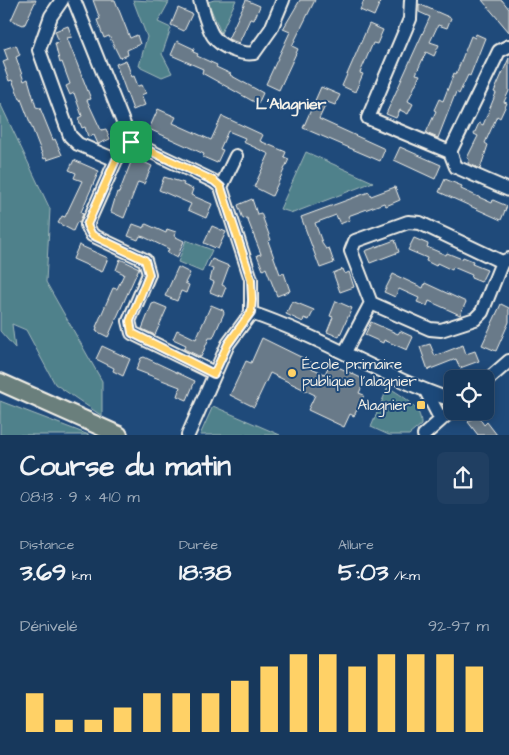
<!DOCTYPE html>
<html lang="fr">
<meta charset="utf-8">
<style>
:root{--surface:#17385c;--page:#203f62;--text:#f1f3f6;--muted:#9eacbb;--line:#365272;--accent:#ffd166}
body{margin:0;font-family:"Architects Daughter",sans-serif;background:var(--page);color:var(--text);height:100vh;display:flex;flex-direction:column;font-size:19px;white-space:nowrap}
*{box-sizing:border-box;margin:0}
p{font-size:16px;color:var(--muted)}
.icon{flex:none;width:28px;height:28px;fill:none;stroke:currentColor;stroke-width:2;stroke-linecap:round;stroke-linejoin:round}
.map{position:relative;height:435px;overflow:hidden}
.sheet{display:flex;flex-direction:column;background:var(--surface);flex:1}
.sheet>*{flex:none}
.tools{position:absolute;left:444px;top:370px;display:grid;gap:10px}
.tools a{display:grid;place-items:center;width:50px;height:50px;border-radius:8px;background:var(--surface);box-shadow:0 2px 12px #0003,0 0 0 1px var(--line);font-size:25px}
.pin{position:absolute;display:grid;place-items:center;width:42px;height:42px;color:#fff;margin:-21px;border-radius:10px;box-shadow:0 2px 8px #0006}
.round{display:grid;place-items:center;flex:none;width:52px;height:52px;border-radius:8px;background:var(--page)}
.head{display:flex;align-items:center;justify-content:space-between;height:85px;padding:0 20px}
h1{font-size:28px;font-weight:800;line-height:38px}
.figures{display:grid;grid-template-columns:repeat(3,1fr);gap:8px;height:85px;padding:5px 20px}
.figures div{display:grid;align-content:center}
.figures b{font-size:25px;font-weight:800}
.figures small{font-size:14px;font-weight:400}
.figures p{font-size:14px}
.chart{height:140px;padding:10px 20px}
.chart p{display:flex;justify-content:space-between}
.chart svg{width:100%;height:90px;margin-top:5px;stroke:var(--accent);stroke-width:6}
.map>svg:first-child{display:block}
</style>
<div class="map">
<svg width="509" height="435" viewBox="0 0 509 435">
<rect width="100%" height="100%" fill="#1f4a7a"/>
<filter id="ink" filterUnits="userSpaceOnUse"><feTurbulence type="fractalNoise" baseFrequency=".02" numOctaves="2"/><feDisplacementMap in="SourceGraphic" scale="10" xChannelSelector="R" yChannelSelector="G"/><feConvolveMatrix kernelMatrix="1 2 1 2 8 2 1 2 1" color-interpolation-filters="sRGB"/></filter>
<g filter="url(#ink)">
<!-- green -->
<path fill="#50818b" stroke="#a2b9ba" d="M133,0L169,2L158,22L171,28L162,54L172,73L162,77L139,66L147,37Z
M214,0H236L221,33L208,2Z
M0,103L50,209L46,282L102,381V416L55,384L26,330L12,324L15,348L0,331Z
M306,152L373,182L293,213L280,209Z
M186,240L212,250L202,272L178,262Z
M388,387C402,396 422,406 421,425L409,435H389L371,427Z
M0,401L89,435H0Z
M213,406L280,435H200Z"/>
<!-- building -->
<path fill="#697a89" stroke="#f4f1e8" d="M20,0H36L25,24L23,25L11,20Z
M93,0H115L130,38L137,35L140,44L127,50L128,55L120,58L109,36L104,38L97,20L100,19Z
M246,0L260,6L254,20L250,19L239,43L228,39Z
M300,0H315L292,46L298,49L279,90L266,84L290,32L283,29Z
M364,0H381L374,16L360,10Z
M482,0H502L509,9V32Z
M419,4L451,18L447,28L438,25L430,42L439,45L434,56L426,52L416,74L420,75L408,101L413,104L408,114L400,110L396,118L386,114L430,17L419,12Z
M178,8L192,14L184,31L171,25Z
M369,24L383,30L377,44L373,43L360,73L363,74L355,92L342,86Z
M68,26L72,37L67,38L91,99L87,100L101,130L106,129L110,139L98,144L94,135L88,137L85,127L82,128L78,118L82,116L74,93L70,95L66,86L70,84L62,62L60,63L57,52L55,43L59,42L55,31Z
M476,34L485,38L470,76L468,75L459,94L456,92L438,138L426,133L436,111L434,110L439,99L443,101L454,73L456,74L471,36L475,38Z
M177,41L194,49L193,52L198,54L197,56L217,65L216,67L231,74L230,75L263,93L258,104L202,73L203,69L171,55Z
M16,45L20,55L16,57L24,81L28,79L36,107L40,108L53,140L55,139L62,155L47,160L46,158L44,159L21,99H20L12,80L9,81L5,70H6L3,62L8,60L4,49Z
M509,58V91L504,102L507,103L500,118L497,116L485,143L488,145L480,169L468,163L469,159L467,158L478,136L474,134L479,123L483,125L496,93L494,92Z
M126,60L132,77L134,76L138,86L142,85L146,93L141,95L145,105L133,110L116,64Z
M321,87L340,95L335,105L327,102L319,119L385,149L380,161L303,128Z
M158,109L176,117L173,123L211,140L222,116L263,135L260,141L286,152L284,157L289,159L272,196L254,187L269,154L243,142L245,138L228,131L220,149L223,150L217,163L203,157L204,154L149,129Z
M400,147L441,165L435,179L394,160Z
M133,157L152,166L144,184L138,182L124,218L111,212L117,192L119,193Z
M74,160L99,171L81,212L83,214L79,223L77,222L73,231L58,223L62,216L65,217L82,181L74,178L76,173L69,170Z
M164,177L184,183L183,185L193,189L191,195L212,204L206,218L188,210L191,204L159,190Z
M445,179L462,186L461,189L492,203L493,200L507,206L501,220L439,192Z
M395,187L400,200L386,206L384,203L348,216L350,220L340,224L336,215L315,223L323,245L326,249L329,248L334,263L320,268L301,217L369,192L371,196Z
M252,199L257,214L261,213L271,240L268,241L280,274L284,273L290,291L277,296L266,268L263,270L257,255L261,254L247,218L243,219L238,205Z
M133,224L144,228L146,224L166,233L167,229L176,232L174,236L184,241L177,258L167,253L169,249L144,237L140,236L138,240L128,236Z
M212,226L226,232L218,249L204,243Z
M414,238L428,244L427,247L446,255L447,253L462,259L463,257L473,261L472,264L487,270L481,282L471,278L472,275L453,267L452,270L437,263L436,266L426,261L427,258L408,250Z
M395,240L399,252L370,263L365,251Z
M79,245L108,258L102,272L73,259Z
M120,259L139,268L108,337L96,331L97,327H96L113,288L117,289L124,274L116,270Z
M212,259L229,266L222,285L226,287L222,297L210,292L214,282L210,280L213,269L208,267Z
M178,267L190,273L185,283L189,285L186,293L181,291L177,301L165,296Z
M343,269L345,274L349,272L354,287L340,292L333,273Z
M393,274L423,288L425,283L466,302L460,315L429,301L427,306L417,302L419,298L399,289L395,297L384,292Z
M292,301L314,310L309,320L304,318L303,322L286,314Z
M336,301L352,308L339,337L327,332L333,317L330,316Z
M155,303L167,308L155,335L142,329L152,304Z
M501,304L509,308V322L496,351L482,345Z
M211,305L223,310L224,313L213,338H209L201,357L184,349L186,345L173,339L177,330L196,339Z
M371,322L398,334L400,331L413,337L407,350L384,340L383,343L365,335Z
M262,338L311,362L309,367L325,374L330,363L365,380L359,393L364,395L354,416L350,414L344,427L308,410L315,395L270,373L254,407L230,395L246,361L251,363Z
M430,344L435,356L463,345L466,354L475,351L479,361L460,368L456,359L428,370L420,347Z
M102,346L130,359L123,376L113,371L114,368L96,359Z
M144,357L195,381L187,400L177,396L180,387L136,370L141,358Z
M477,415L484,425L487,422L497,435H478L468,422Z"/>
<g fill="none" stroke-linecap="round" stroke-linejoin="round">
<defs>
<path id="minor" d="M62,0L51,16L39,50L70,136L78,144L116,160
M74,0L131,142L213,181L221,187L251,279V313
M200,0C203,10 208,30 214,37C222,48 242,55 254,53L271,29L283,0
M411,0L410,19L368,118L450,152
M509,46L499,51L450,152L456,167L509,190
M131,142L116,160L87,225L92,235L145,260L149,274L129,321L132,333L214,373
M221,187L236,156
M371,303L430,329L441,330L475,319L482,312L502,262L509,259
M345,352L371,303L351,251L355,241L408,222L420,223L502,262
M485,382L509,361
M426,391L441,420
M188,435L228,344L251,313C320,336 383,377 452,400
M424,435L452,410"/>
<path id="major" d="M0,382L119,435"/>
</defs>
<!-- minor casing -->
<use href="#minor" stroke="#f4f1e8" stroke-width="16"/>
<!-- major casing -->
<use href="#major" stroke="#f4f1e8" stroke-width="20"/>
<!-- minor -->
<use href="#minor" stroke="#1f4a7a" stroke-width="12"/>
<!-- major -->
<use href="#major" stroke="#6b7f7c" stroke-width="16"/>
</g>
</g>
<g fill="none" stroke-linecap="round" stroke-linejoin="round" filter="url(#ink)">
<defs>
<path id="route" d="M131,142L214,181L221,187L251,279L252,300L251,312L228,344L214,374L132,333L130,321L149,274L145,260L92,235L87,225L116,160Z"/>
</defs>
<!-- route casing -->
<use href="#route" stroke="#fff" stroke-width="10"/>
<!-- route -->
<use href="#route" stroke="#ffd166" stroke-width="6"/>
</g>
<!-- markers -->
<g fill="#ffd166" stroke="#1f4a7a" stroke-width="2">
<circle cx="292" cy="373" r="5"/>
<rect x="416" y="400" width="10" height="10" rx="2.5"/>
</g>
<g text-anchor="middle" stroke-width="4" stroke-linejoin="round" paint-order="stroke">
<!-- poi labels -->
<g font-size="15" fill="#f4f1e8" stroke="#1f4a7a" text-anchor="start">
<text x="302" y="369">École primaire<tspan x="302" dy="17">publique l'alagnier</tspan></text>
<text x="411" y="410" text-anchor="end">Alagnier</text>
</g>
<!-- neighbourhood labels -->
<g font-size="16" font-weight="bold" fill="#f4f1e8" stroke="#1f4a7a">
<text x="291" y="109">L'Alagnier</text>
</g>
</g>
</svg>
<div class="tools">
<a><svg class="icon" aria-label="locate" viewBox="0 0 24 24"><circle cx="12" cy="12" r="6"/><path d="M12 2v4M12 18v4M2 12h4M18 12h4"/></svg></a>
</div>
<div class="pin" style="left:131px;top:142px;background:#1e9e55"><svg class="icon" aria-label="arrive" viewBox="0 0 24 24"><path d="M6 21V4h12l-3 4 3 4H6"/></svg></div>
</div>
<section class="sheet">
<div class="head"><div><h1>Course du matin</h1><p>08:13 · 9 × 410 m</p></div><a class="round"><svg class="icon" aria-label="share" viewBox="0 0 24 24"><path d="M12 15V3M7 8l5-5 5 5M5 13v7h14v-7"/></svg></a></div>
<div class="figures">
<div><p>Distance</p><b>3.69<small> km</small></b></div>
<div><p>Durée</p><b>18:38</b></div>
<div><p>Allure</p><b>5:03<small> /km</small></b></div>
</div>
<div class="chart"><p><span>Dénivelé</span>92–97 m</p>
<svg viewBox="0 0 160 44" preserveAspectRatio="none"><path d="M5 44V25M15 44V38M25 44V38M35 44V32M45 44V25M55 44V25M65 44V25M75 44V19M85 44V12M95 44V6M105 44V6M115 44V12M125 44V6M135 44V6M145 44V6M155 44V12"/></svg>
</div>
</section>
